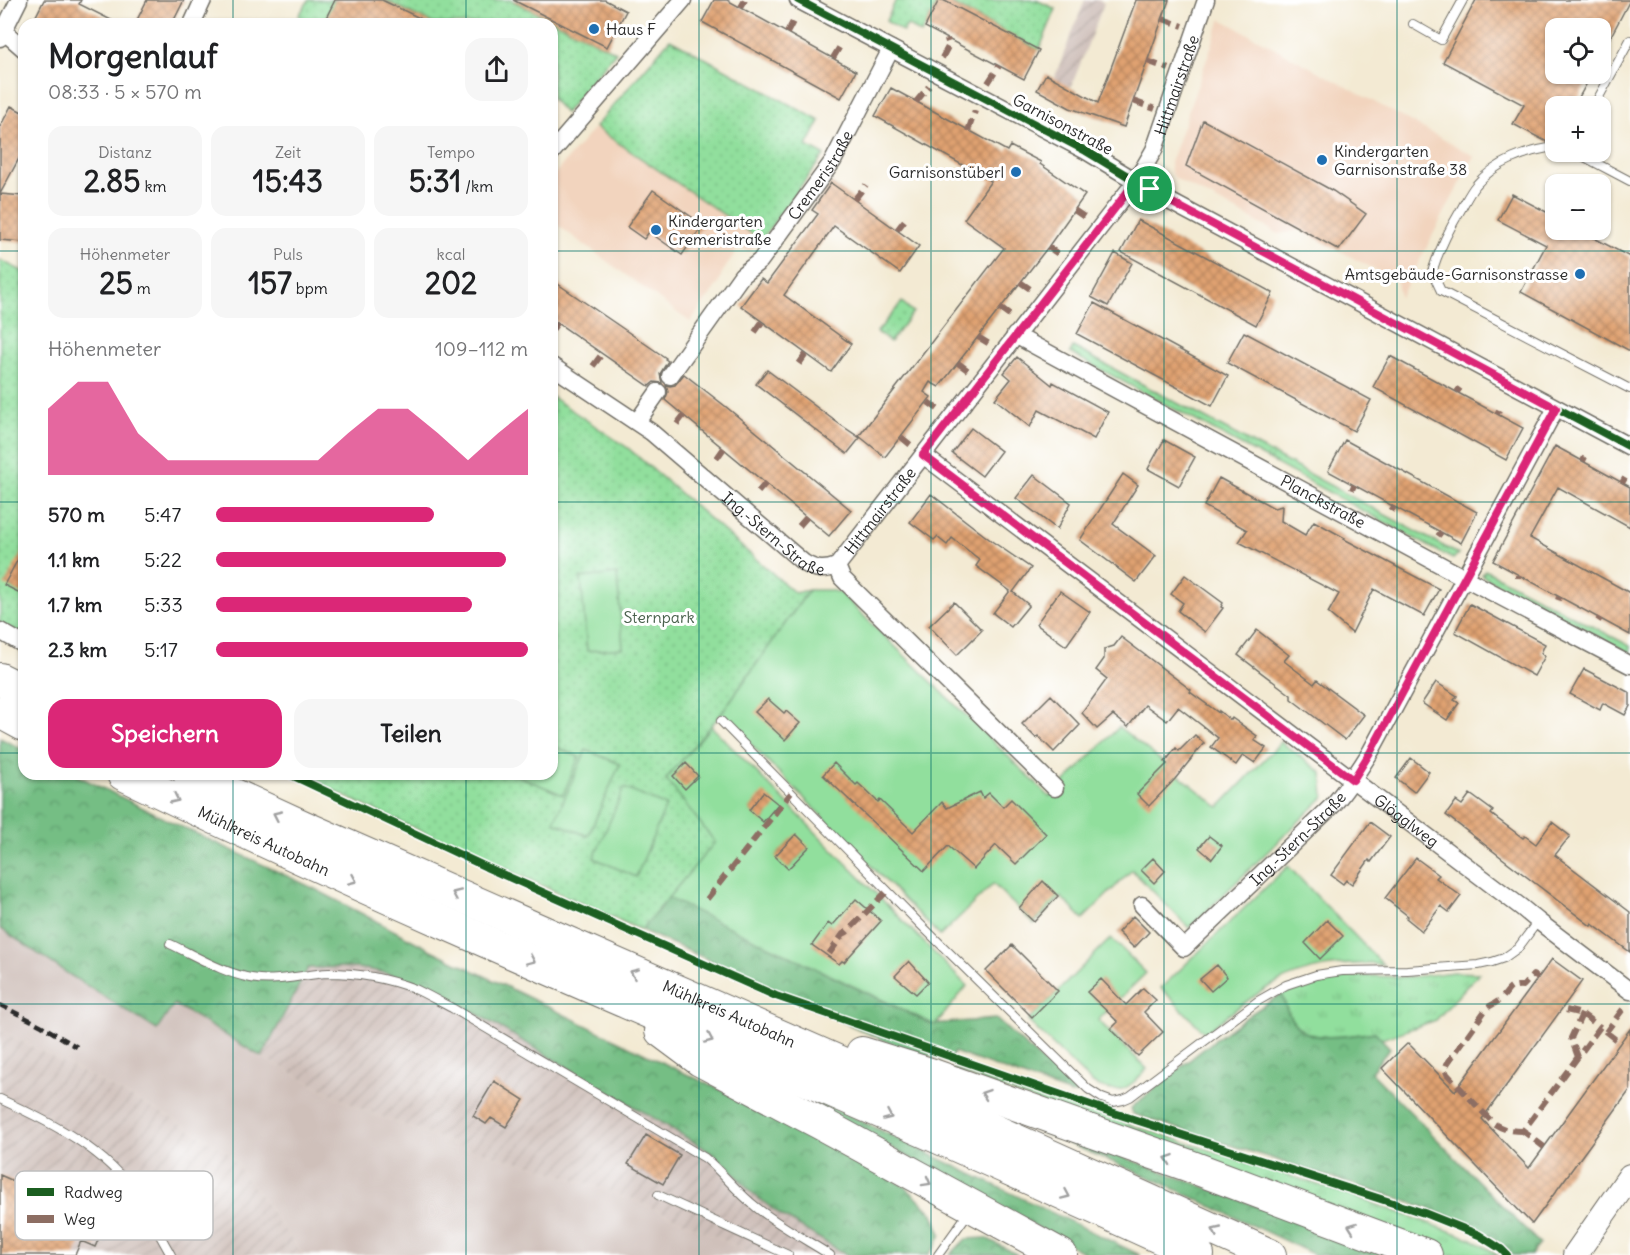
<!DOCTYPE html>
<html lang="de">
<meta charset="utf-8">
<style>
:root{--surface:#fff;--page:#f6f6f6;--text:#202124;--muted:#757577;--accent:#db2777}
body{margin:0;font-family:Delius,sans-serif;background:var(--page);color:var(--text);height:100vh;display:flex;flex-direction:column;font-size:22px;white-space:nowrap}
*{box-sizing:border-box;margin:0}
p{font-size:20px;color:var(--muted)}
.icon{flex:none;width:33px;height:33px;fill:none;stroke:currentColor;stroke-width:2;stroke-linecap:round;stroke-linejoin:round}
.map{position:relative;flex:1;overflow:hidden}
.details{position:absolute;left:18px;top:18px;width:540px;height:762px;display:flex;flex-direction:column;background:var(--surface);border-radius:18px;box-shadow:0 2px 4px #0004}
.details>*{flex:none}
.controls{position:absolute;left:1545px;top:18px;display:grid;gap:12px}
.controls a{display:grid;place-items:center;width:66px;height:66px;border-radius:12px;background:var(--surface);box-shadow:0 2px 4px #0004;font-size:30px}
.pin{position:absolute;display:grid;place-items:center;width:51px;height:51px;color:#fff;margin:-26px;border:3px solid #fff;border-radius:50%;box-shadow:0 2px 6px #0007}
.round{display:grid;place-items:center;flex:none;width:63px;height:63px;border-radius:18px;background:var(--page)}
.headline{display:flex;align-items:center;justify-content:space-between;height:102px;padding:0 30px}
h1{font-size:33px;font-weight:700;line-height:45px}
.figures{display:grid;grid-template-columns:repeat(3,1fr);gap:9px;height:102px;padding:6px 30px}
.figures div{display:grid;align-content:center;border-radius:15px;background:var(--page);text-align:center}
.figures b{font-size:30px;font-weight:700}
.figures small{font-size:16px;font-weight:400}
.figures p{font-size:16px}
.chart{height:168px;padding:12px 30px}
.chart p{display:flex;justify-content:space-between}
.chart svg{width:100%;height:108px;margin-top:6px;fill:var(--accent);opacity:.7}
.button{display:flex;gap:12px;margin-top:auto;padding:12px 30px}
.button a{flex:1;height:69px;border-radius:18px;background:var(--accent);color:#fff;font-size:24px;font-weight:700;line-height:69px;text-align:center}
.button a+a{background:var(--page);color:var(--text)}
ul{padding:0 30px;list-style:none;font-size:20px}
li{display:grid;grid-template-columns:96px 72px 1fr;align-items:center;height:45px}
li i{height:15px;border-radius:8px;background:var(--accent)}
.map>svg:first-child{display:block}
</style>
<div class="map">
<svg width="1630" height="1255" viewBox="0 0 1630 1255">
<defs>
<pattern id="industrial-furrows" width="10" height="10" patternUnits="userSpaceOnUse" patternTransform="scale(1.5)"><rect width="10" height="10" fill="#cfc0ba"/><path d="M-1 1l2-2M0 10L10 0M9 11l2-2" fill="none" stroke="#b2a5a0"/></pattern>
<pattern id="grass-tufts" width="24" height="20" patternUnits="userSpaceOnUse" patternTransform="scale(1.5)"><rect width="24" height="20" fill="#91df9d"/><path d="M3 7l-1-3M5 7V3M7 7l1-3M15 17l-1-3M17 17v-4M19 17l1-3" fill="none" stroke="#7dc087"/></pattern>
<pattern id="forest-crowns" width="20" height="18" patternUnits="userSpaceOnUse" patternTransform="scale(1.5)"><rect width="20" height="18" fill="#74be84"/><path d="M2 6a3 3 0 1 1 6 0M12 15a3 3 0 1 1 6 0" fill="none" stroke="#5f9b6c"/></pattern>
<pattern id="park-dots" width="8" height="8" patternUnits="userSpaceOnUse" patternTransform="scale(1.5)"><rect width="8" height="8" fill="#91df9d"/><path d="M2 2h.1M6 6h.1" fill="none" stroke="#7dc087" stroke-width="1.8" stroke-linecap="round"/></pattern>
<pattern id="building-cross-hatch" width="8" height="8" patternUnits="userSpaceOnUse" patternTransform="scale(1.5)"><rect width="8" height="8" fill="#e0a271"/><path d="M0 0l8 8M0 8l8-8" fill="none" stroke="#b6845d"/></pattern>
</defs>
<rect width="100%" height="100%" fill="#fff"/>
<filter id="ink" filterUnits="userSpaceOnUse"><feTurbulence type="fractalNoise" baseFrequency=".0167" numOctaves="2"/><feDisplacementMap in="SourceGraphic" scale="12" xChannelSelector="R" yChannelSelector="G"/><feConvolveMatrix kernelMatrix="1 2 1 2 8 2 1 2 1" color-interpolation-filters="sRGB"/></filter>
<filter id="wash" filterUnits="userSpaceOnUse"><feTurbulence type="fractalNoise" baseFrequency=".008" numOctaves="4" result="noise"/><feDisplacementMap in="SourceGraphic" scale="24" xChannelSelector="R" yChannelSelector="G"/><feGaussianBlur stdDeviation="1.35" result="paint"/><feColorMatrix in="noise" values="0 0 0 0 0 0 0 0 0 0 0 0 0 0 0 0 0 1.4 0 .05"/><feComposite in="paint" operator="in"/></filter>
<g filter="url(#wash)">
<rect width="100%" height="100%" fill="#f3ead3"/>
<!-- built -->
<path fill="#f2d4be" d="M1221,19L1474,156L1400,298L1397,281L1300,230L1279,234L1175,178L1171,172L1170,163Z
M595,127L761,240L749,252L739,247L722,273L718,284L690,322L552,221V177Z"/>
<!-- industrial -->
<path fill="url(#industrial-furrows)" d="M1085,0H1098L1104,3L1071,87L1054,79Z
M338,966L377,971L416,983L455,1001L701,1146L728,1166L752,1193L782,1216L847,1255H754L717,1237L632,1199L533,1166L465,1148L358,1108L262,1057L308,968Z
M0,1030L170,1117L228,1152L303,1255H0Z"/>
<!-- railway -->
<path fill="#cfc0ba" d="M0,928L70,975L157,1029L174,1004L262,1057L358,1108L465,1148L533,1166L632,1199L717,1237L754,1255H303L228,1152L170,1117L0,1030Z"/>
<!-- grass -->
<path fill="url(#grass-tufts)" stroke="#5e8564" stroke-width="1.5" d="M1073,347L1458,554L1453,559L1449,557L1070,353Z
M1485,570L1630,646V653L1486,578L1482,575Z
M1453,972L1479,973L1436,1020L1382,1039L1375,1032C1353,1035 1311,1044 1296,1025C1288,1017 1285,1005 1282,994C1311,982 1341,976 1373,976C1383,976 1392,977 1402,977C1419,977 1436,974 1453,972Z
M954,1068L1353,1196L1472,1239L1498,1255H1448L953,1070Z"/>
<!-- forest -->
<path fill="url(#forest-crowns)" stroke="#507458" stroke-width="1.5" d="M0,738L24,750V774H74L182,827L315,889L431,950L680,1071L805,1129L906,1187L933,1214L941,1234L935,1247L928,1255H847L782,1216L752,1193L728,1166L701,1146L455,1001C430,990 405,977 377,971C354,966 331,967 308,968L262,1057L174,1004L157,1030L70,975L0,928Z
M716,842L669,898L931,1024L996,1019L1078,1094H1071L954,1052L950,1062L898,1047L707,959L641,930Z
M1282,994C1285,1005 1288,1017 1296,1025C1311,1044 1353,1035 1375,1032L1390,1048L1371,1072L1540,1244L1531,1255H1512C1481,1218 1380,1194 1333,1178C1266,1157 1200,1135 1133,1114L1131,1108C1180,1068 1228,1026 1282,994Z
M776,1080L1140,1255H1088L773,1083Z
M942,1091L1391,1255H1315L1156,1180Z
M986,1238L1018,1255H950L966,1239Z"/>
<!-- park -->
<path fill="url(#park-dots)" stroke="#5e8564" stroke-width="1.5" d="M309,0H335L323,24H303L299,15Z
M384,0H511L616,52L565,113L552,99V24H434Z
M896,0H939L921,34L907,25L903,32L886,21Z
M945,0H1036L1056,9L1039,50Z
M670,39L820,121L807,146L824,155L761,240L595,127Z
M0,260L24,272V638L0,625Z
M902,302L913,312L890,342L877,332Z
M552,397L628,448L795,593L809,590L721,714L666,779L716,842L641,930L361,804L299,774H552Z"/>
<!-- garden -->
<path fill="#91df9d" stroke="#5e8564" stroke-width="1.5" d="M617,574L623,648L587,651L581,578Z
M809,590H829L840,593L1050,797L1119,727L1219,807L1281,742L1322,773L1324,797L1189,928L1132,870L1083,919L1061,897L1034,924L993,884L940,936L721,714Z
M711,726L967,986L935,1025L668,898L715,842L666,779Z
M552,745L579,757L563,795L514,774H552Z
M586,750L620,764L588,836L554,822Z
M624,788L666,806L636,877L594,858Z
M1288,866L1383,965C1346,961 1307,967 1274,984C1251,996 1226,1017 1205,1033L1161,988Z
M1111,938L1146,973L1098,1020L1147,1069C1128,1089 1118,1098 1091,1082L1028,1021Z"/>
<g id="blocks">
<!-- building -->
<path fill="url(#building-cross-hatch)" d="M44,0H81L79,4L119,24H48L35,18Z
M147,0H184L172,24H135Z
M335,0H382L432,24H323Z
M513,0H605L626,11L607,47Z
M714,0H727L856,71L841,98L702,22Z
M939,0H943L1039,50L1024,79L925,27Z
M1136,0H1169L1124,127L1070,108L1037,90L1046,74L1098,103Z
M1476,0H1630L1600,57V28H1556V74H1592L1574,106H1556V141L1547,142L1513,124L1524,105L1443,62Z
M891,88L1007,151L1010,146L1041,162L1040,164L1085,195L1048,247L939,387L930,382L924,392L931,397L885,457L859,436L1004,248L964,219L991,181L875,116Z
M11,106L24,113V149L0,194V127Z
M1203,120L1333,191L1366,214L1339,250L1186,166Z
M831,183L919,246L900,273L834,226L784,295L851,344L831,372L741,306L761,279L767,283L818,214L812,210Z
M653,190L703,225L682,255L649,232L644,239L627,227Z
M0,194L24,196V242L0,240Z
M1512,194L1556,217V230H1579L1630,257V351L1521,292L1546,245L1498,220Z
M1138,220L1273,293L1256,325L1121,252Z
M1115,253L1132,263L1108,306L1091,297Z
M552,280L666,358L665,359L668,361L660,374L662,383L654,382L649,386L552,319Z
M1094,303L1228,376L1212,406L1077,334Z
M1244,332L1371,400L1354,431L1227,363Z
M1390,356L1523,428L1506,460L1373,387Z
M1017,357L1052,385L1053,382L1108,412L1094,439L1039,410L1030,427L995,399L1011,379L1004,373Z
M767,370L835,421L860,438L847,454L756,384Z
M684,374L725,406L851,510L829,536L665,400L668,392L666,385L670,386L675,385Z
M971,428L1001,451L982,476L952,453Z
M1164,440L1195,457L1179,486L1148,469Z
M1345,440L1477,512L1461,543L1328,471Z
M1555,446L1630,487V527L1558,487L1530,538L1630,593V635L1493,561Z
M1123,474L1138,485L1113,524L1156,556L1136,582L1080,540Z
M1034,475L1071,503L1057,529L1016,498Z
M1219,478L1274,508L1282,506L1281,521L1305,535L1314,521L1345,538L1344,539L1439,589L1424,616L1374,589L1352,633L1328,613L1339,594L1239,542L1247,530L1204,506Z
M931,494L993,542L1031,568L1013,592L1029,605L1011,627L993,613L1010,591L976,566L980,560L952,538L947,545L937,537L934,540L910,522Z
M24,548V595L4,585Z
M1185,575L1223,603L1221,607L1223,608L1205,632L1178,611L1183,603L1171,594Z
M1060,591L1090,612L1066,646L1036,624Z
M954,602L982,630L957,655L929,626Z
M1470,604L1545,644L1541,653L1545,656L1534,676L1455,632Z
M1257,630L1289,655L1284,661L1314,684L1317,680L1364,715L1345,740L1291,699V695L1238,655Z
M1121,637L1191,690L1190,692L1219,713V711L1231,720L1232,718L1257,736L1254,740L1266,748L1255,763L1243,755L1236,765L1211,747L1218,738L1178,707L1167,721L1145,705L1128,727L1113,715L1097,729L1082,713L1107,679L1096,670L1104,659V649L1114,646Z
M1584,669L1630,693V706L1625,715L1603,703L1600,710L1570,694Z
M1436,682L1457,696L1454,700L1459,703L1447,720L1422,703Z
M1051,695L1080,725L1054,752L1038,736L1036,738L1022,724Z
M768,699L784,713L786,711L800,723L785,740L755,712Z
M1195,735L1204,743L1175,779L1149,806L1137,794L1167,764L1165,762L1176,748L1179,751Z
M1411,758L1429,772L1414,792L1396,778Z
M686,763L698,776L685,789L673,776Z
M834,763L856,785L858,783L878,802L880,800L913,832L942,802L947,808L980,792L983,798L989,793L1003,807L1011,799L1046,834L1016,864L996,845L974,869L948,846L924,871L823,775Z
M763,792L778,804L763,822L749,810Z
M1470,794L1493,811L1491,814L1523,838L1525,836L1536,844L1552,822L1570,836L1555,855L1630,912V952L1592,924L1591,926L1446,815L1456,801L1462,805Z
M1370,822L1390,837L1371,862L1369,860L1352,884L1346,880L1343,884L1331,875Z
M796,834L809,847L788,869L775,856Z
M1209,836L1222,846L1212,859L1199,848Z
M1153,858L1165,871L1154,883L1141,870Z
M1416,858L1439,875L1436,878L1461,896L1449,912L1441,906L1422,931L1406,918L1408,916L1385,898Z
M1043,881L1058,896L1034,922L1019,908Z
M856,899L881,921L844,962L842,961L839,964L812,945L828,923L832,926Z
M1133,916L1149,932L1134,948L1118,932Z
M1327,920L1343,936L1320,959L1305,943Z
M1012,945L1058,991L1032,1017L986,971Z
M1552,959L1582,981L1482,1119L1529,1168L1630,1029V1090L1532,1224L1382,1068L1408,1043L1455,1091Z
M909,961L928,982L916,994L895,976Z
M1217,965L1227,977L1211,991L1200,979Z
M1101,979L1126,1005L1143,988L1156,1000L1144,1012L1163,1032L1138,1056L1111,1029L1118,1022L1087,992Z
M494,1081L524,1100L506,1127L491,1118L486,1124L473,1116Z
M646,1135L680,1155L663,1184L628,1164Z
M0,1175L106,1222L95,1247L81,1241L75,1255H0Z"/>
</g>
</g>
<g filter="url(#ink)">
<use href="#blocks" fill-opacity="0" stroke="#716e66" stroke-width="1.5"/>
<g fill="none" stroke-linecap="round" stroke-linejoin="round">
<defs>
<path id="service" d="M1413,24L1441,40L1463,0
M1594,106L1630,40
M1556,147C1528,150 1495,162 1476,185C1469,193 1465,203 1459,213C1447,233 1439,250 1432,272L1441,291L1630,389
M1575,152L1630,181
M721,721L920,924L1088,1089L1102,1098L1113,1102L1123,1100L1130,1097L1258,1001L1286,985L1316,975L1342,971L1407,970L1478,965L1492,962L1504,958L1518,948L1538,921
M170,944C196,956 223,973 251,978C277,983 303,974 329,973C358,973 389,979 415,989C428,995 440,1002 452,1008L705,1158C723,1173 737,1192 756,1207C778,1225 805,1239 830,1255
M0,1099C52,1123 106,1149 138,1198C150,1216 160,1236 171,1255
M658,1195L788,1255
M938,1255L969,1212"/>
<g id="minor">
<path d="M798,0L1086,151L1169,201L1630,447"/>
<path d="M192,24L203,0"/>
<path d="M0,28L24,49"/>
<path d="M0,38L19,0"/>
<path d="M552,152L683,0"/>
<path id="s1" d="M1015,335L1463,577L1630,665"/>
<path id="s2" d="M552,366L651,432L804,563C816,570 824,571 837,566"/>
<path id="s3" d="M670,376L742,275L760,261L833,161L891,49"/>
<path d="M637,422L658,392"/>
<path id="s4" d="M923,455L1521,907L1538,921L1630,991"/>
<path id="s5" d="M837,566L1136,181L1154,150L1206,0"/>
<path d="M837,566L842,578L1055,788"/>
<path d="M0,631L21,643"/>
<path id="s6" d="M1142,905L1184,948L1333,805C1348,788 1359,770 1371,751L1556,408"/>
</g>
<path id="secondary" d="M1575,1255L1630,1176"/>
<g id="motorway">
<path d="M0,679L24,691"/>
<path d="M0,712L24,725"/>
<path id="s7" d="M123,774C353,886 590,987 825,1088C950,1142 1074,1198 1198,1255"/>
<path id="s8" d="M189,774L302,826L969,1119L1270,1255"/>
<path d="M661,1031L700,1060L820,1123L1061,1255"/>
<path d="M862,1053L930,1074L1187,1165L1426,1255"/>
</g>
</defs>
<!-- service casing -->
<use href="#service" stroke="#716e66" stroke-width="10"/>
<!-- minor casing -->
<use href="#minor" stroke="#716e66" stroke-width="19"/>
<!-- secondary casing -->
<use href="#secondary" stroke="#716e66" stroke-width="26"/>
<!-- motorway casing -->
<use href="#motorway" stroke="#716e66" stroke-width="34"/>
<!-- service -->
<use href="#service" stroke="#fff" stroke-width="8"/>
<!-- minor -->
<use href="#minor" stroke="#fff" stroke-width="16"/>
<!-- secondary -->
<use href="#secondary" stroke="#fff" stroke-width="24"/>
<!-- motorway -->
<use href="#motorway" stroke="#fff" stroke-width="32"/>
<!-- rail -->
<path stroke="#2b2b2b" stroke-width="4.5" stroke-dasharray="9 4.5" stroke-linecap="butt" d="M0,1005L42,1026L77,1047"/>
<!-- quiet -->
<path stroke="#8d6e63" stroke-width="6" stroke-dasharray="12 6" stroke-linecap="butt" d="M741,7L745,0
M1163,19L1183,26
M787,33L795,18
M833,58L842,43
M942,58L949,45L947,39
M1147,61L1169,69
M988,83L999,66
M1133,101L1155,109
M916,102L929,86
M968,131L975,111
M854,200L866,185
M1074,210L1089,220
M897,230L908,216
M1048,247L1061,256
M1020,282L1033,291
M1000,308L1012,317
M552,330L557,323
M755,332L762,322
M978,337L991,345
M958,363L970,372
M799,364L806,354
M593,366L602,354
M1457,392L1460,388
M928,402L940,411
M1497,414L1499,410
M677,424L684,415
M901,437L912,446
M717,458L724,448
M1583,461L1585,457
M1622,483L1625,478
M1352,490L1354,485
M758,492L766,483
M1391,511L1394,507
M799,526L807,517
M1438,536L1441,532
M1518,578V575
M1558,600L1559,597
M1598,621L1600,618
M707,899L791,793
M829,954L843,934L847,932L887,891
M1566,1010L1582,1014L1600,1027
M1606,1032L1620,1043
M1578,1057L1571,1038L1582,1014
M1523,1131C1511,1131 1503,1130 1493,1123L1447,1074L1445,1069L1447,1064L1487,1008C1492,1004 1497,1003 1501,999C1510,990 1508,985 1523,986L1533,975L1538,978
M1544,1147L1523,1131L1600,1027L1606,1032L1626,1005"/>
<defs>
<path id="cycleway" d="M798,0L1086,151L1169,201L1630,447
M289,774L486,867L776,996L1105,1110L1424,1213L1479,1235L1501,1249L1507,1255"/>
</defs>
<!-- cycleway casing -->
<use href="#cycleway" stroke="#fff" stroke-width="11"/>
<!-- cycleway -->
<use href="#cycleway" stroke="#1b5e20" stroke-width="8"/>
</g>
<!-- one-way arrows -->
<defs><path id="oneway-chevron" d="M-2-3.5L2.5 0L-2 3.5" fill="none" stroke-width="1.6" stroke-linecap="round" stroke-linejoin="round" transform="scale(1.5)"/></defs>
<g stroke="#a0a0a0">
<use href="#oneway-chevron" transform="translate(175 799) rotate(25)"/>
<use href="#oneway-chevron" transform="translate(277 815) rotate(-155)"/>
<use href="#oneway-chevron" transform="translate(353 880) rotate(24)"/>
<use href="#oneway-chevron" transform="translate(456 894) rotate(-156)"/>
<use href="#oneway-chevron" transform="translate(531 960) rotate(24)"/>
<use href="#oneway-chevron" transform="translate(634 973) rotate(-156)"/>
<use href="#oneway-chevron" transform="translate(709 1039) rotate(24)"/>
<use href="#oneway-chevron" transform="translate(985 1094) rotate(-161)"/>
<use href="#oneway-chevron" transform="translate(888 1116) rotate(24)"/>
<use href="#oneway-chevron" transform="translate(1169 1159) rotate(-161)"/>
<use href="#oneway-chevron" transform="translate(927 1182) rotate(29)"/>
<use href="#oneway-chevron" transform="translate(1066 1195) rotate(24)"/>
<use href="#oneway-chevron" transform="translate(1352 1227) rotate(-160)"/>
<use href="#oneway-chevron" transform="translate(1216 1231) rotate(-155)"/>
</g>
</g>
<g fill="none" stroke-linecap="round" stroke-linejoin="round" filter="url(#ink)">
<defs>
<path id="route" d="M1136,181L1169,201L1556,408L1371,751L1353,780L923,455Z"/>
</defs>
<!-- route casing -->
<use href="#route" stroke="#fff" stroke-width="12"/>
<!-- route -->
<use href="#route" stroke="#db2777" stroke-width="8"/>
</g>
<!-- grid -->
<path fill="none" stroke="#0f766e" stroke-width="1.5" stroke-opacity="0.55" d="M233,0V24M466,0V24M699,0V1255M931,0V1255M1164,0V1255M1397,0V1255M0,251H24M552,251H1630M0,502H24M552,502H1630M0,753H24M552,753H1630M233,774V1255M466,774V1255M0,1004H1630"/>
<!-- markers -->
<g fill="#1f6fb2" stroke="#fff" stroke-width="2">
<circle cx="594" cy="29" r="6"/>
<circle cx="1322" cy="160" r="6"/>
<circle cx="1016" cy="172" r="6"/>
<circle cx="656" cy="230" r="6"/>
<circle cx="1580" cy="274" r="6"/>
</g>
<g text-anchor="middle" stroke-width="6" stroke-linejoin="round" paint-order="stroke">
<!-- poi labels -->
<g font-size="16" fill="#2b2b2b" stroke="#fff" text-anchor="start">
<text x="606" y="35">Haus F</text>
<text x="1334" y="157">Kindergarten<tspan x="1334" dy="18">Garnisonstraße 38</tspan></text>
<text x="1004" y="178" text-anchor="end">Garnisonstüberl</text>
<text x="668" y="227">Kindergarten<tspan x="668" dy="18">Cremeristraße</tspan></text>
<text x="1568" y="280" text-anchor="end">Amtsgebäude-Garnisonstrasse</text>
</g>
<!-- street labels -->
<g font-size="16" fill="#2b2b2b" stroke="#fff">
<text dy="6" stroke="none"><textPath href="#s5" startOffset="592">Hittmairstraße</textPath></text>
<text transform="translate(1063 124) rotate(28)" y="6">Garnisonstraße</text>
<text dy="6" stroke="none"><textPath href="#s3" startOffset="252">Cremeristraße</textPath></text>
<text dy="6" stroke="none"><textPath href="#s1" startOffset="350">Planckstraße</textPath></text>
<text dy="6" stroke="none"><textPath href="#s5" startOffset="70">Hittmairstraße</textPath></text>
<text dy="6" stroke="none"><textPath href="#s2" startOffset="279">Ing.-Stern-Straße</textPath></text>
<text dy="6" stroke="none"><textPath href="#s4" startOffset="606">Glögglweg</textPath></text>
<text dy="6" stroke="none"><textPath href="#s6" startOffset="218">Ing.-Stern-Straße</textPath></text>
<text dy="6" stroke="none"><textPath href="#s7" startOffset="156">Mühlkreis Autobahn</textPath></text>
<text dy="6" stroke="none"><textPath href="#s8" startOffset="591">Mühlkreis Autobahn</textPath></text>
</g>
<!-- park labels -->
<g font-size="16" fill="#4a614d" stroke="#fff">
<text x="659" y="623">Sternpark</text>
</g>
</g>
<!-- legend -->
<rect x="15" y="1171" width="198" height="69" rx="9" fill="#fff" stroke="#bfbfbf" stroke-width="1.5"/>
<rect x="27" y="1188" width="27" height="8" fill="#1b5e20"/>
<rect x="27" y="1215" width="27" height="8" fill="#8d6e63"/>
<g font-size="16" fill="#2b2b2b">
<text x="64" y="1198">Radweg</text>
<text x="64" y="1225">Weg</text>
</g>
</svg>
<div class="controls">
<a><svg class="icon" aria-label="locate" viewBox="0 0 24 24"><circle cx="12" cy="12" r="6"/><path d="M12 2v4M12 18v4M2 12h4M18 12h4"/></svg></a>
<a>+</a>
<a>−</a>
</div>
<div class="pin" style="left:1150px;top:189px;background:#1e9e55"><svg class="icon" aria-label="arrive" viewBox="0 0 24 24"><path d="M6 21V4h12l-3 4 3 4H6"/></svg></div>
<section class="details">
<div class="headline"><div><h1>Morgenlauf</h1><p>08:33 · 5 × 570 m</p></div><a class="round"><svg class="icon" aria-label="share" viewBox="0 0 24 24"><path d="M12 15V3M7 8l5-5 5 5M5 13v7h14v-7"/></svg></a></div>
<div class="figures">
<div><p>Distanz</p><b>2.85<small> km</small></b></div>
<div><p>Zeit</p><b>15:43</b></div>
<div><p>Tempo</p><b>5:31<small> /km</small></b></div>
</div>
<div class="figures">
<div><p>Höhenmeter</p><b>25<small> m</small></b></div>
<div><p>Puls</p><b>157<small> bpm</small></b></div>
<div><p>kcal</p><b>202</b></div>
</div>
<div class="chart"><p><span>Höhenmeter</span>109–112 m</p>
<svg viewBox="0 0 160 44" preserveAspectRatio="none"><path d="M0 44V17L10 6L20 6L30 27L40 38L50 38L60 38L70 38L80 38L90 38L100 27L110 17L120 17L130 27L140 38L150 27L160 17V44z"/></svg>
</div>
<ul>
<li><b>570 m</b>5:47<i style="width:70%"></i></li>
<li><b>1.1 km</b>5:22<i style="width:93%"></i></li>
<li><b>1.7 km</b>5:33<i style="width:82%"></i></li>
<li><b>2.3 km</b>5:17<i style="width:100%"></i></li>
</ul>
<div class="button"><a>Speichern</a><a>Teilen</a></div>
</section>
</div>
